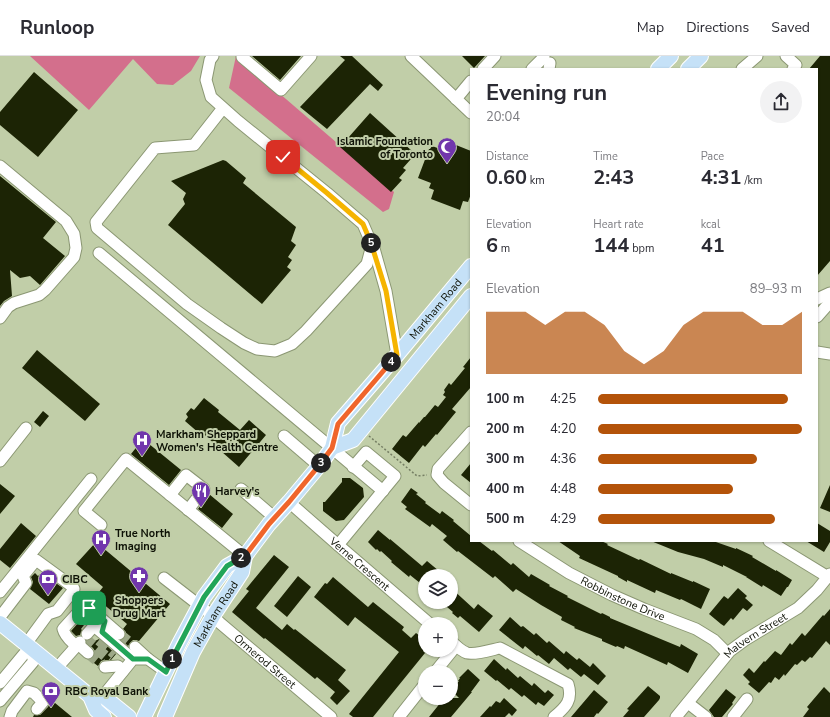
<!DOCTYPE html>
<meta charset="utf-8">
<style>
:root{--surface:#fff;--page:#f2f2f3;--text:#2b2b33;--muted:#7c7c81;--line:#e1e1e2;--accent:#b45309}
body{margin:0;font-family:"Nunito Sans",sans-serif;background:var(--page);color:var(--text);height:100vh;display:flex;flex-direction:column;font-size:15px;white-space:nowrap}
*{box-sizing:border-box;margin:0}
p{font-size:13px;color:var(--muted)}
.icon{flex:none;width:22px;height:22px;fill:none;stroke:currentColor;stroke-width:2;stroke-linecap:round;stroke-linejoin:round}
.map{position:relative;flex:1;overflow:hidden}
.sheet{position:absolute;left:470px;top:12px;width:348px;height:474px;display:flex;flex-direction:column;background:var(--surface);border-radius:0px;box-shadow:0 1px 3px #0004}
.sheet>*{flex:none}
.controls{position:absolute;left:418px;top:513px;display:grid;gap:8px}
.controls a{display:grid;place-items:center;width:40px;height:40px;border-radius:50%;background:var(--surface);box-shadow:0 1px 3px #0004;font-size:20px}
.pin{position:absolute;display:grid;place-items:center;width:34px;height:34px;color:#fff;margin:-17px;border-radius:8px;box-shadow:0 2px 6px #0006}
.km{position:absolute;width:20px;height:20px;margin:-10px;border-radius:50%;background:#222;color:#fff;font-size:11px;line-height:20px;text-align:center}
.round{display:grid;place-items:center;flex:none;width:42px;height:42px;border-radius:21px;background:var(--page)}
.headline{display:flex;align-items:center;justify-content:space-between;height:68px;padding:0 16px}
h1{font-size:22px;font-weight:700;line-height:30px}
.figures{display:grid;grid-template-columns:repeat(3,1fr);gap:6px;height:68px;padding:4px 16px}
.figures div{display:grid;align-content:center}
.figures b{font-size:20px;font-weight:700}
.figures small{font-size:11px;font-weight:400}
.figures p{font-size:11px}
.chart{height:112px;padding:8px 16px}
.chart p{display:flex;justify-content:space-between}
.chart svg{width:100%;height:72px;margin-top:4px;fill:var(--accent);opacity:.7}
ul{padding:0 16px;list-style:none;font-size:13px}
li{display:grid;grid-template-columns:64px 48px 1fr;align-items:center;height:30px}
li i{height:10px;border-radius:5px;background:var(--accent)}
header{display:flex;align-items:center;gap:24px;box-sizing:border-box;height:56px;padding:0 20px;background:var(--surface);border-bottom:1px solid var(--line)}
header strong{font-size:19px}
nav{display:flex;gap:22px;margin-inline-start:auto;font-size:14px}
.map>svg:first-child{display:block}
</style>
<header>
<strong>Runloop</strong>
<nav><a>Map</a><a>Directions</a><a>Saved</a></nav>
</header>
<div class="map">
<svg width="830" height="661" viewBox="0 0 830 661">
<rect width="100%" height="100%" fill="#c1cea8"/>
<!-- forest -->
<path fill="#d36f8c" d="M30,0H200L191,15L173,29L157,28L133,3L89,54Z
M236,0L394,136L389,153L383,156L229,32Z"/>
<!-- building -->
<path fill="#1c2405" d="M252,0H301L280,24Z
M340,0H352L383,29L378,35L370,28L327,73L300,51L345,4Z
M462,0H485L474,12Z
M820,0H830V205L817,220V13H809Z
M34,16L78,54L38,101L0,69V56Z
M370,57L412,95L408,100L411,103L403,112L406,114L399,122L402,124L391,136L340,91Z
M446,85L471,95V138L468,146L463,145L460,154L431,143L434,134L429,132L431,127L418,122L429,93H430L432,90L443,94Z
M223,104L226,105L246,122L243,127L296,171L291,185L296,189L288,201L292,204L287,211L291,214L262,248L168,169L185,148L183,143L186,137L171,125Z
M0,120L56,166L43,182L65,200L40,229L30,220L20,222L10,214L12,240L4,245L0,250Z
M37,294L100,348L85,365L22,312Z
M471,301V331L452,353L456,356L437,379L436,378L425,391L423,389L409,407L392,393L403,379L406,381L419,366V367L424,361H425L435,349L438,351L446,341L443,339L445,336L444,334L449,327L451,329L465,312L463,311Z
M204,342L219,354L218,356L240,374L249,364L266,379L239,411L222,396L223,395L201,376L200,378L185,365L188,361L186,358L191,352L194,354Z
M43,355L49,360L40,371L34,366Z
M143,383L181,414L169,429L131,398Z
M471,407V427L461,419Z
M342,422H350L363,432L364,441L344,464L336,465L323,455V446H325L342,426Z
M0,428L15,440L0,458Z
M830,429V456L820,452Z
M411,432L418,437L416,438L426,446L425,447L440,458L442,455L454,464L453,465L471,480V485H479L492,495L493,494L511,509L513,507L529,521L531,518L550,529L549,530L568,540L567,541L601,558L602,557L610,561V562L680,591L681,588L698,598L688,617L668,606L667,609L625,590L624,593L617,590L616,591L602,585V583L574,572L575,571L561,564L562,561L541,549L516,533L513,536L495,520L493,522L458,495L457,496L443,484L447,480L432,468L430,471L405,453L407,451L401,446Z
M209,438L233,458L222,472L198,453Z
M21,467L36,480L10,512L0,504V493Z
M817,467L830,475V486L824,496L806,485H817Z
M378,474L390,484V483L422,510L427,505L445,520H425V531L410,519L409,521L391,506L392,505L381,495L380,496L377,493L376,494L368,486Z
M558,485H601L608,488L607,489L639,504L640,503L671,518V517L693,526V525L710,533L701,553L681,543L680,544L656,534L655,537L627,524V526L618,521V520L579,502L580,500Z
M651,485H713L736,493V492L753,500L752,501L776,515V514L792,524L788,531H787L781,540L763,529L762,531L746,521H747L723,509V511L704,503L678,496Z
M96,486L170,548L139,585L136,584H133L130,587L128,590L122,584L125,582L126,580V576L123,573L127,568L95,541L103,531L76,508Z
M274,499L289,511L256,552L282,574L287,568L294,574L295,573L346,614L338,624L350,635L337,649L330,642L335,636L317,621L315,623L265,582L264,583L232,556L249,535L246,533Z
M35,517L38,520L41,517L63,532L49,548L30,533L33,526L31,521Z
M298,520L311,531L287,561L274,550Z
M333,521L368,551L373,546L404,571L402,574L411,582L416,577L425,584V592L423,595L425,597L373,661H353L349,658L399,596L355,561L348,570L314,541L325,527L327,528Z
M451,532L474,553L478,548L493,560L479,576L460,560L458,562L452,557L453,556L441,546H451Z
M738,532L747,540L745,542L753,549L747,555L743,552L733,564L731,562L724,570L721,568L709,558L724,540L728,543Z
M830,553V589L826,585L812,602L810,601L805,606L802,604L797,609L795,608L785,620L784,618L779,624L775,621L771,627L769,626L759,637L748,628L750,626L743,619L749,612L754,617L764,605L765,606L775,595L781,599L790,587L792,589L802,577L805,580L823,559L824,560Z
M510,561L521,571L523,570L534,579L536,577L547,587L549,585L564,598L566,595L577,604L579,602L590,611L593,607L606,620L598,629L584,618L581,621L570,612L568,614L554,602L549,608L538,599L537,600L525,590L523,593L499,574Z
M80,565L84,569L81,573L82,574L80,579L76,580L71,575Z
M92,583L95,585L99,583L116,598L111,604H104L101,605L98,610L90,604L95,599V595L93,592L87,587V585Z
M494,603L506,614L507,612L518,622L520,620L532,630L534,627L545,637L548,634L554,639L544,650L538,646L536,649L524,639L522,641L511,632L509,634L497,624L496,625L484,615Z
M468,613L480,624L471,636H472L451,661H429L441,646L437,642H459L451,634L459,625H458L460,622H459Z
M648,630L660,640V642L659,644L644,661H623L629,654L627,653Z
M824,631L830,637V661H803L809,653L807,651Z
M726,633L736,641L732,647L733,648L722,661H714L709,654Z
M594,634L608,646L598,658L597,657L594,661H571Z
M49,642L72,661H33L34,659H40L48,651L50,647Z
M504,642L517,654L512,660L509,657L505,661H480L490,650L491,651L496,645L500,647Z"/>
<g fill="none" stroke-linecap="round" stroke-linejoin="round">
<!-- minor-tunnel -->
<path stroke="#9da887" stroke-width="11" stroke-dasharray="11 5.5" stroke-linecap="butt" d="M119,578L135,591
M84,582L110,604
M99,584L115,598
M88,597L105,611"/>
<defs>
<g id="minor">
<path d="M213,0L210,4L206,24L211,41L238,65L327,137L363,168L372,189L367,208L306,275L292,288L275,295L257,293L244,287L221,272L187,248L97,172L96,166L155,92L194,89L223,52"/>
<path d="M243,0L242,1L281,34L311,0"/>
<path d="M411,0L471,57"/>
<path d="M786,0L796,9L793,13"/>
<path d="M483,13L495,0"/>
<path d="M532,13L544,1"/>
<path d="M549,13L550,7"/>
<path d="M742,13L757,0"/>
<path d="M456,43L471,25"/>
<path d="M0,110L66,165L74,178L76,192L74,201L45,234L39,239L14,247L8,251L0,262"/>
<path d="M373,189L386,235L397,299"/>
<path d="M99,197L383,435"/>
<path d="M817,243L830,237"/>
<path d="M817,261L830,246"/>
<path d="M817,296L830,298"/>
<path d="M471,376L438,413L437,419L444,427L471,449"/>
<path d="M284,380L319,410"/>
<path d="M0,405L26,372"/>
<path d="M241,433L275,462"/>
<path d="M170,439L186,419L204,433L188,454"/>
<path id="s1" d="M289,446L338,489L430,568"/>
<path d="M101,469L84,455L126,403L245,500"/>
<path id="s2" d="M519,485L569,517L612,539L644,553L696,573L714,584L727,597"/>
<path d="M769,485L828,521"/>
<path d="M338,489L395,420L366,396L353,411"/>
<path id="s3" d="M164,522L213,560L220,567L331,661"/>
<path d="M0,536L91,423"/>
<path d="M0,561L26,527L23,520L36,504L73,531L74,533L72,536L57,555L48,558L26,588"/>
<path d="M87,578L94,570L133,603"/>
<path d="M451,585C455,589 461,595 467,597C476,599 491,594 500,592L568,628C573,644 566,651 554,661"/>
<path d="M78,588L88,597"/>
<path d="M76,590C71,585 65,581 63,573L83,551L89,552L119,578"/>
<path d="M135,591L148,603"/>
<path d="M105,611L118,610L123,615"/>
<path d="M56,613L80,586"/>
<path d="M435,616L456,590"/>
<path d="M0,627L24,598L33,595V606L0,645"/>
<path d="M103,640L133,603H148L166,616"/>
<path d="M688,647L706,661"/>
<path d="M10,661L12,655L27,635L34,637L43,646L37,653"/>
<path d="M399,661L425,628"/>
<path id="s4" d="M676,661L730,595L745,584L798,552L817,534L830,518"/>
<path d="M733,661L747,643"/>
</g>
<g id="major">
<path d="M658,13L671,0"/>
<path d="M688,13L701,0"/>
<path d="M332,392L353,384L471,240"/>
<path d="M0,567L90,640L96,654L104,661"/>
<path d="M90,640H103L129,661"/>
<path id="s5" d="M144,661L179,588L204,541L227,510L245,500L269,468L289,446L319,410L332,392L338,367L397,299L471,210"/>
<path id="s6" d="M165,661L193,596L213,560L242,516L245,500"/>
</g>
</defs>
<!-- minor casing -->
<use href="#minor" stroke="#8b9773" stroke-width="13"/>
<!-- major casing -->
<use href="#major" stroke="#fff" stroke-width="16"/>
<!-- path -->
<path stroke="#767f64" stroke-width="1.5" stroke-dasharray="2 2" stroke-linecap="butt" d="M369,380L417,420L427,419"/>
<!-- minor -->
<use href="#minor" stroke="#fff" stroke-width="11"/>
<!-- major -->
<use href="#major" stroke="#c5e1f7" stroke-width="14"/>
</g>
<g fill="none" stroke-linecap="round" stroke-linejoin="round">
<defs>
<path id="split-1" d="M89,552L105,565L102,576L133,603H148L166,616L172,603"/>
<path id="split-2" d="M172,603L204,541L227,510L241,502"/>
<path id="split-3" d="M241,502L245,500L269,468L289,446L321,407"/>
<path id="split-4" d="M321,407L332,392L338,368L391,306"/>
<path id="split-5" d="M371,187L386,235L397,299L391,306"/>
<path id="split-6" d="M283,101L327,137L363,168L371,187"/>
</defs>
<!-- split-1 casing -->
<use href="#split-1" stroke="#fff" stroke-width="8"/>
<!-- split-2 casing -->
<use href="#split-2" stroke="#fff" stroke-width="8"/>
<!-- split-3 casing -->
<use href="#split-3" stroke="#fff" stroke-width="8"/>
<!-- split-4 casing -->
<use href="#split-4" stroke="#fff" stroke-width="8"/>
<!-- split-5 casing -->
<use href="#split-5" stroke="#fff" stroke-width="8"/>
<!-- split-6 casing -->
<use href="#split-6" stroke="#fff" stroke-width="8"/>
<!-- split-1 -->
<use href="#split-1" stroke="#22a559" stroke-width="5"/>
<!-- split-2 -->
<use href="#split-2" stroke="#22a559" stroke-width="5"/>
<!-- split-3 -->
<use href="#split-3" stroke="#f0652b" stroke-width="5"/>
<!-- split-4 -->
<use href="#split-4" stroke="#f0652b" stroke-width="5"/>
<!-- split-5 -->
<use href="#split-5" stroke="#f5b400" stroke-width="5"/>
<!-- split-6 -->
<use href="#split-6" stroke="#f5b400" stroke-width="5"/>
</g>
<!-- icons -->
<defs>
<symbol id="mosque-pin" viewBox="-11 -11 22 30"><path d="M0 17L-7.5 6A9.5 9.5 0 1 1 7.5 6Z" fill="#7136ac" stroke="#c1cea8"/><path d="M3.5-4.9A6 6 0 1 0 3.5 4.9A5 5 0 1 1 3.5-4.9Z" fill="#fff"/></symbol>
<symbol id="hospital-pin" viewBox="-11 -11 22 30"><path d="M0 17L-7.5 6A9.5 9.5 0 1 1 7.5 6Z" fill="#7136ac" stroke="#c1cea8"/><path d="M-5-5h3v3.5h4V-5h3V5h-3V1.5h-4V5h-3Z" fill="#fff"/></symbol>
<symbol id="restaurant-pin" viewBox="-11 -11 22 30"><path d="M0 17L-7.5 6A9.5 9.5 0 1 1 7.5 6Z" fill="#7136ac" stroke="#c1cea8"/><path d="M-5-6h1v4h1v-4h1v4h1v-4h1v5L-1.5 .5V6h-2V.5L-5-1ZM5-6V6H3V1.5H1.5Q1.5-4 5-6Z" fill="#fff"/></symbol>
<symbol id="pharmacy-pin" viewBox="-11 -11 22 30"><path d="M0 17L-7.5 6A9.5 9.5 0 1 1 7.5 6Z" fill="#7136ac" stroke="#c1cea8"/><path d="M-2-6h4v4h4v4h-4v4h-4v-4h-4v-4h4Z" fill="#fff"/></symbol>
<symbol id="bank-pin" viewBox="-11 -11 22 30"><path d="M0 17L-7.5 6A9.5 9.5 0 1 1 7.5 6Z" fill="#7136ac" stroke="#c1cea8"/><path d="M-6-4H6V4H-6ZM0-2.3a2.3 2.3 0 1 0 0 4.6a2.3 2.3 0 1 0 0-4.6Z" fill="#fff"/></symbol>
</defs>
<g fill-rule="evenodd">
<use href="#mosque-pin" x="436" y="80" width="22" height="30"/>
<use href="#hospital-pin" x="131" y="373" width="22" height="30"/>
<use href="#restaurant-pin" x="190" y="424" width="22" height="30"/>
<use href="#hospital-pin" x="90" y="472" width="22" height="30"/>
<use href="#pharmacy-pin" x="128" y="509" width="22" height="30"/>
<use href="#bank-pin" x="37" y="512" width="22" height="30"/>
<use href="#bank-pin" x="40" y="624" width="22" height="30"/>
</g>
<g text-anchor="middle" stroke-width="4" stroke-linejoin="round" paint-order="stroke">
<!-- poi labels -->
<g font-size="11" font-weight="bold" fill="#0d1105" stroke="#c1cea8" text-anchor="start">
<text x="433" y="89" text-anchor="end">Islamic Foundation<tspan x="433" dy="13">of Toronto</tspan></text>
<text x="156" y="382">Markham Sheppard<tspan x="156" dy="13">Women's Health Centre</tspan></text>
<text x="215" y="439">Harvey's</text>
<text x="115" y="481">True North<tspan x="115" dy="13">Imaging</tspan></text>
<text x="62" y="527">CIBC</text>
<text x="139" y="548" text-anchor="middle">Shoppers<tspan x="139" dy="13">Drug Mart</tspan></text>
<text x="65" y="639">RBC Royal Bank</text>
</g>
<!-- street labels -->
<g font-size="11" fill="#0d1105" stroke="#c1cea8">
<text dy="4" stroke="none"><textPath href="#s5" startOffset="508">Markham Road</textPath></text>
<text dy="4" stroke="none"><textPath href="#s1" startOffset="94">Verne Crescent</textPath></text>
<text dy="4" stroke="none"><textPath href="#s2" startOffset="119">Robbinstone Drive</textPath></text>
<text dy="4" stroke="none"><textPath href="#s6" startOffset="115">Markham Road</textPath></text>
<text dy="4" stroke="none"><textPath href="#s4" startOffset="115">Malvern Street</textPath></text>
<text dy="4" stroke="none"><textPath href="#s3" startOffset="131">Ormerod Street</textPath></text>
</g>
</g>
</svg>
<div class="controls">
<a><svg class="icon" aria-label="layers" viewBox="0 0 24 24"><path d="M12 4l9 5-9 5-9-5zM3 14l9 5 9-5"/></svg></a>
<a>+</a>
<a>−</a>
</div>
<div class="pin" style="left:89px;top:552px;background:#1e9e55"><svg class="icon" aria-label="arrive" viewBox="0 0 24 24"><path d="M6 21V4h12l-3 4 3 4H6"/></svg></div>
<div class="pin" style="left:283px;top:101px;background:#d93025"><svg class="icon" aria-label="check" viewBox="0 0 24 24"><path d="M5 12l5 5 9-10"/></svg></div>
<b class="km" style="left:172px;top:603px">1</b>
<b class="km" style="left:241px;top:502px">2</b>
<b class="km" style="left:321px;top:407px">3</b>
<b class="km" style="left:391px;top:306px">4</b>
<b class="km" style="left:371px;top:187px">5</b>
<section class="sheet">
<div class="headline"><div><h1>Evening run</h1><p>20:04</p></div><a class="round"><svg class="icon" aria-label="share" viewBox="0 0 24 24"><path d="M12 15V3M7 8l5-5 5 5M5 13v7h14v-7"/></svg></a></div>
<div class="figures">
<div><p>Distance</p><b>0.60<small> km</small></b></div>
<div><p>Time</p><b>2:43</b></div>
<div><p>Pace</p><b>4:31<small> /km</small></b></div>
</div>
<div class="figures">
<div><p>Elevation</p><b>6<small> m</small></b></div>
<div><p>Heart rate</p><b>144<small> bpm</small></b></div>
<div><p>kcal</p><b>41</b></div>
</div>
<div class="chart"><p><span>Elevation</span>89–93 m</p>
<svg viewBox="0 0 160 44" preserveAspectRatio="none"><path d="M0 44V6L10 6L20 6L30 14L40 6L50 6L60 14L70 30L80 38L90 30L100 14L110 6L120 6L130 6L140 14L150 14L160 6V44z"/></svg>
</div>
<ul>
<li><b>100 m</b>4:25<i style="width:93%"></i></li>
<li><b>200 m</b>4:20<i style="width:100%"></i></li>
<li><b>300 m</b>4:36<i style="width:78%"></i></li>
<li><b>400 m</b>4:48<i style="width:66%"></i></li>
<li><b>500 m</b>4:29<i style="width:87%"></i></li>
</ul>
</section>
</div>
